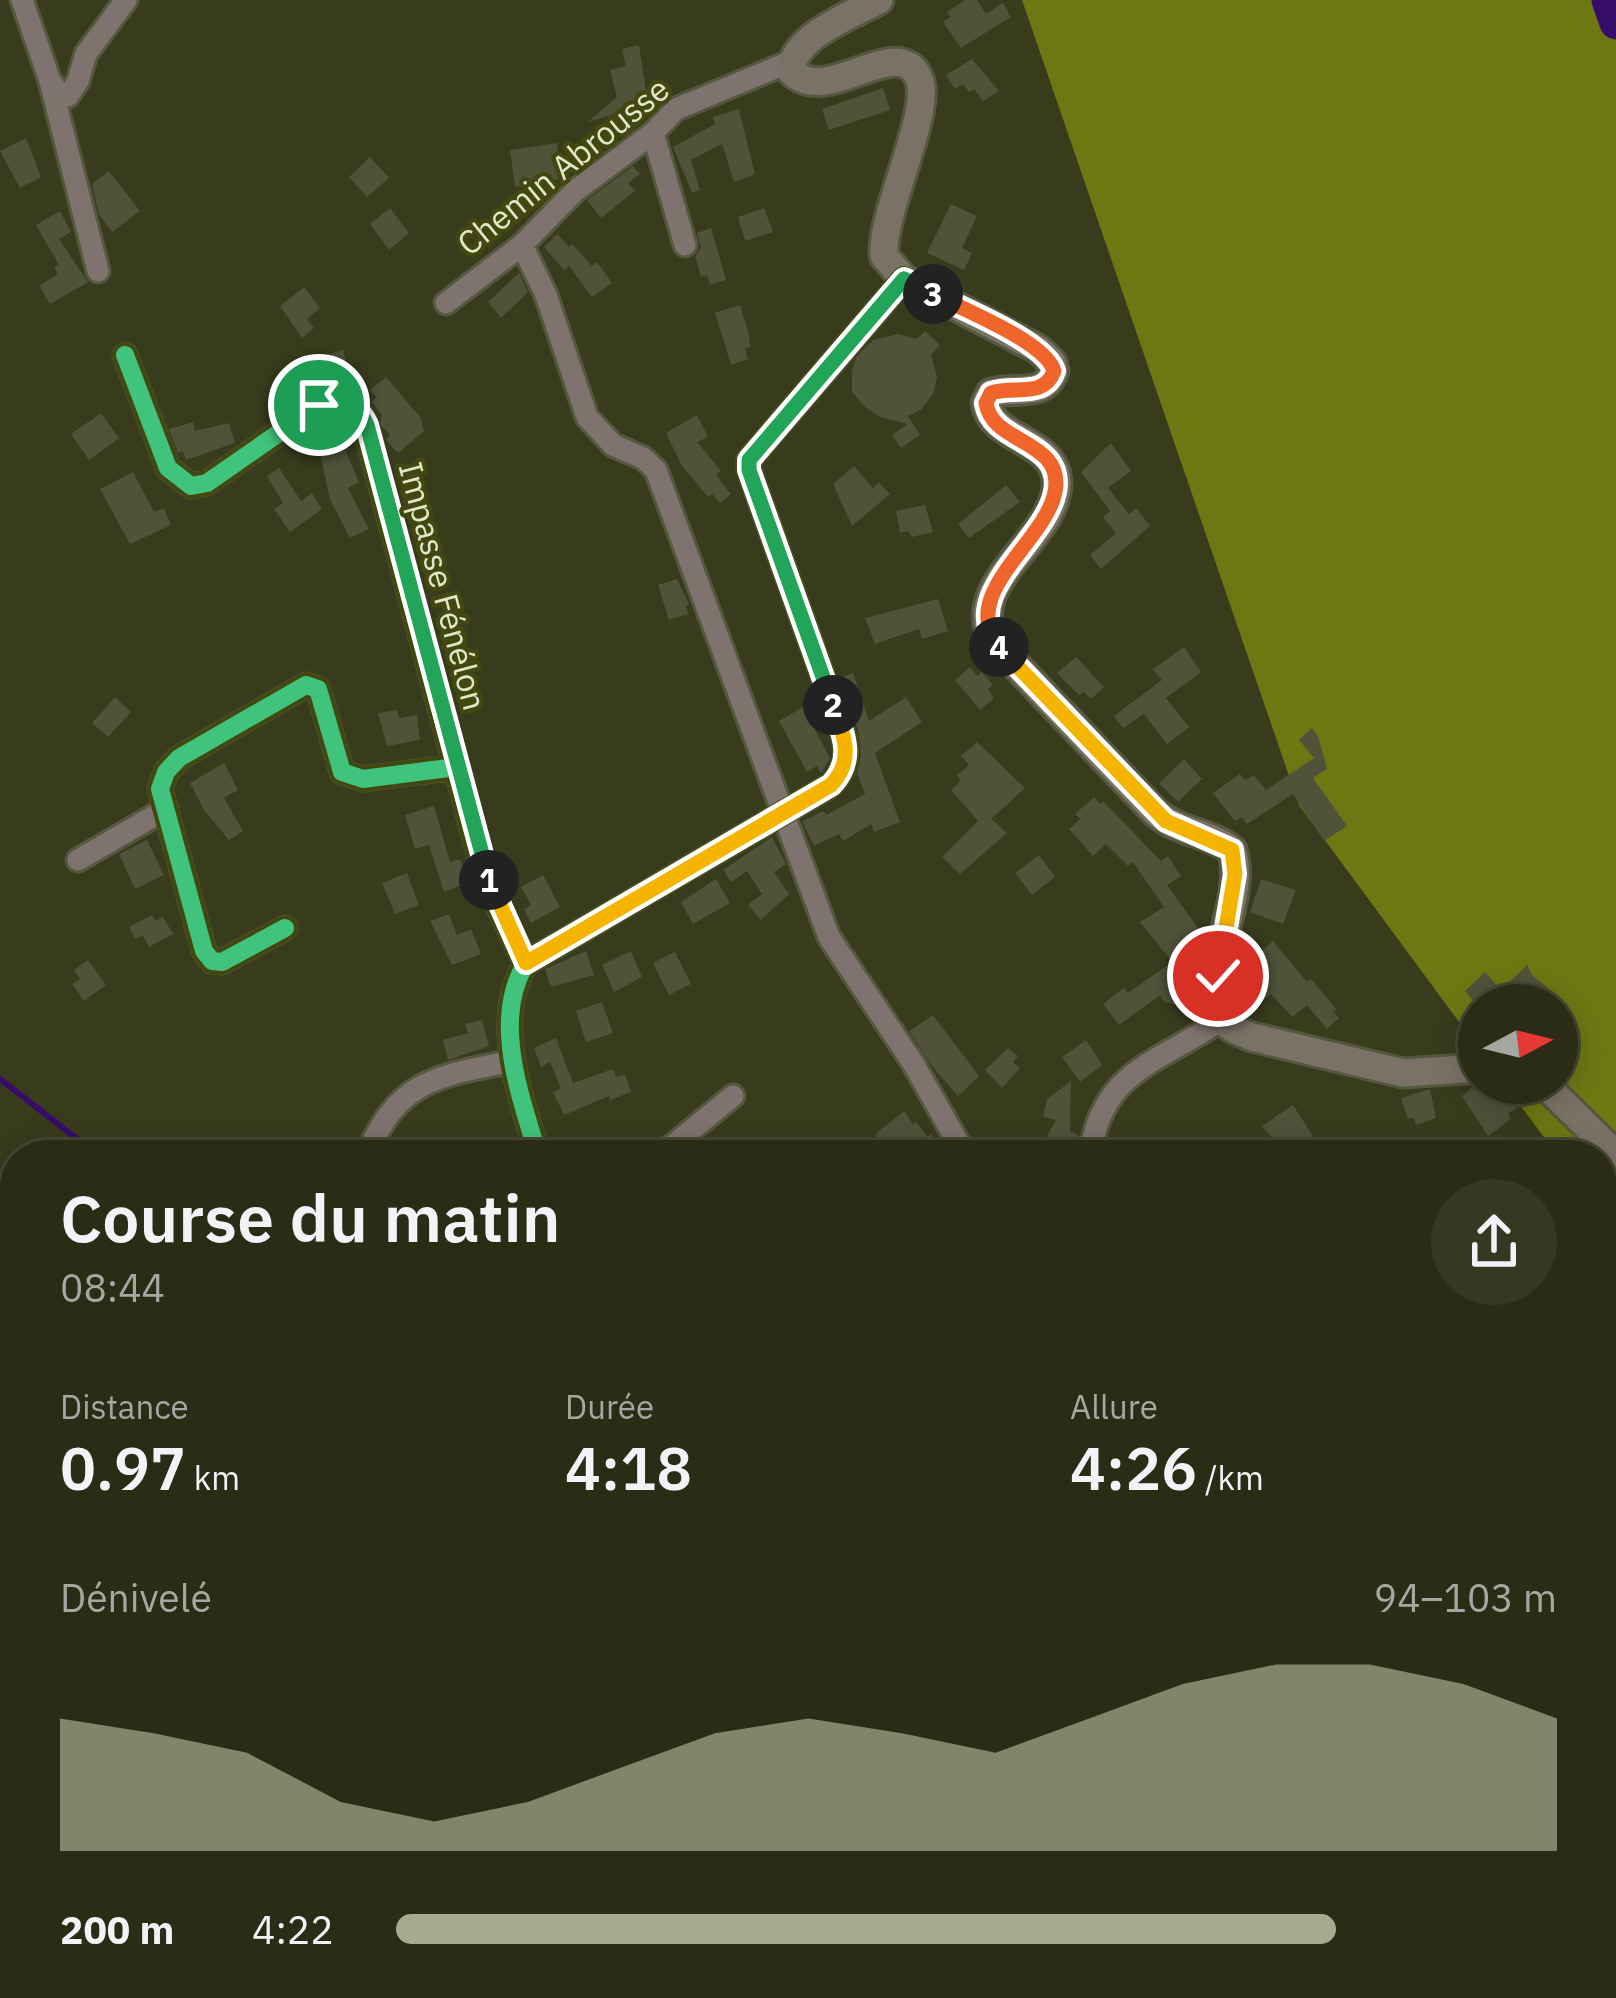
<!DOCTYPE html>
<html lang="fr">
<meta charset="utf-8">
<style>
:root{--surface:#2a2c15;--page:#363822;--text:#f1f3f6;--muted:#a5a7a0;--line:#464834;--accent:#a6ab8d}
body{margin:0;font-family:"IBM Plex Sans",sans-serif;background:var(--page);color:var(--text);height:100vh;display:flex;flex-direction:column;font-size:45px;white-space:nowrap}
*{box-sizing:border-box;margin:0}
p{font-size:39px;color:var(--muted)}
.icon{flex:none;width:66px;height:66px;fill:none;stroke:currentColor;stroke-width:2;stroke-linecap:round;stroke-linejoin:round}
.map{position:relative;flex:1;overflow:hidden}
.sheet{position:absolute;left:0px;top:1140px;width:1617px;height:858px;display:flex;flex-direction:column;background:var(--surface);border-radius:48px 48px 0 0;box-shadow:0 6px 30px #0003,0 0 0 3px var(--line)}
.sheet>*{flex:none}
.needle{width:78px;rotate:83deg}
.buttons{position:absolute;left:1458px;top:984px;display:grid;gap:24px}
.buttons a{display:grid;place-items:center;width:120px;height:120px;border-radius:50%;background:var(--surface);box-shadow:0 6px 30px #0003,0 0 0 3px var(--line);font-size:60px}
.pin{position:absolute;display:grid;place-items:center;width:102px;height:102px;color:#fff;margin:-51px;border:6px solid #fff;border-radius:50%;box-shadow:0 3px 12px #0007}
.km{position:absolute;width:60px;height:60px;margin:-30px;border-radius:50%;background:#222;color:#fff;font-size:33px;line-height:60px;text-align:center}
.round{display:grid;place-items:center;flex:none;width:126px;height:126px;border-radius:63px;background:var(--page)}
.headline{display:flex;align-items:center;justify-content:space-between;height:204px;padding:0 60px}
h1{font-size:66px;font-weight:600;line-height:90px}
.stats{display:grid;grid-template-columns:repeat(3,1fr);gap:18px;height:204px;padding:12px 60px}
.stats div{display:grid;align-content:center}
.stats b{font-size:60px;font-weight:600}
.stats small{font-size:33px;font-weight:400}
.stats p{font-size:33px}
.chart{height:336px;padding:24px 60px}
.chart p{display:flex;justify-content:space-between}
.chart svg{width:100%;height:216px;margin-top:12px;fill:var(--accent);opacity:.7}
ul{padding:0 60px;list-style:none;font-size:39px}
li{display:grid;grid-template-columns:192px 144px 1fr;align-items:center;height:90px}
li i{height:30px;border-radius:15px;background:var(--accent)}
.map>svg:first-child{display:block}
</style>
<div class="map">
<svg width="1616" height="1998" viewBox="0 0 1616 1998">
<rect width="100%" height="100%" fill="#383b1c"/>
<!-- forest -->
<path fill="#6e7813" d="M1022,0H1616V1234L1602,1215V1155H1557L1504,1083H1557V1005H1479V1049L1299,805Z"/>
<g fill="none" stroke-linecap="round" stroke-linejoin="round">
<!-- stream -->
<path stroke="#380d69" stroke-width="6" d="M0,1079L98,1155
M504,1983L506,1998"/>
<!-- river -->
<path stroke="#380d69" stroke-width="33" d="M1608,0L1616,23"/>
</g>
<!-- building -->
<path fill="#50523a" d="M965,0H977L986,14L1003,3L1011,17L961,48L943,22L950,17L947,12Z
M639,45L648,104L588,122L617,97L610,70L626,66L622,49Z
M972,59L999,91L983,101L974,89L969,92L963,84L955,89L946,75Z
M883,88L890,110L829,130L822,109Z
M739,109L755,174L734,182L722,144L691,160L700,190L692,193L673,147L715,124L713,117Z
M26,138L41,177L20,188L0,151Z
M557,143L562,179L515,187L510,150Z
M370,157L389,178L367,197L349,177Z
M633,166L640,174L628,183L635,191L601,218L587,200Z
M109,171L140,211L112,232L99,215L92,184Z
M951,204L977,216L962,248L972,253L964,270L927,253Z
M390,208L409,233L389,250L370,224Z
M764,208L773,232L745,241L738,217Z
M60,211L71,232L59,239L88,282L50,304L39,286L58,274L54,267L59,265L36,225Z
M711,228L726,280L710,285L707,275L701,277L695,256L701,247L697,233Z
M557,234L569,247L572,244L592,266L597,262L612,283L592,297L569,266L564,270L544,247Z
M519,273L528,292L501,318L488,302Z
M304,287L320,308L307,319L314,328L302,338L280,306Z
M740,305L749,335L750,347L745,348L748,359L731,365L715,313Z
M925,331L940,345L931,355L937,377L934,392L922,409L908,416L920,435L901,448L892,435L908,424L880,417L865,407L852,392V370L857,356L873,340L898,334L917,339Z
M343,350L350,376L318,386L312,359Z
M386,377L421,418L424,431L398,453L386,440L390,435L380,424L382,415L371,402L376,397L370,390Z
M101,413L119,438L89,460L71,434Z
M697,415L708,437L697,442L721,471L716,475L731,494L720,503L712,494L708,497L682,466L666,433Z
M193,422L195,431L229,423L235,443L186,460L183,451L178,453L169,429Z
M343,423L349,449L345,450L359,482L348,488L369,529L350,538L330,500L315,429Z
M1111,443L1131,471L1108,488L1129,514L1136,508L1150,526L1101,569L1090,555L1116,533L1103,517L1110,511L1081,472Z
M854,466L873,488L879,482L890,494L852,526L833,484Z
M279,468L301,501L312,493L322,509L290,532L274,509L283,503L267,476Z
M133,472L154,512L164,508L171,525L130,544L100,489Z
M1006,485L1020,502L969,538L958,524Z
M925,505L933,532L912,537L908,531L900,533L896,511Z
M677,579L689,604L686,606L688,614L669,620L658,585Z
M938,599L948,631L922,639L919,629L875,644L865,618Z
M1184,647L1201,672L1166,698L1189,727L1167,744L1144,714L1123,728L1114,716L1162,680L1153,669Z
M1076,657L1104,687L1091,699L1084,692L1079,695L1057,673Z
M970,667L977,676L982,672L993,685L988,689L994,698L980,710L955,680Z
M853,673L869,721L906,697L922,722L875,753L900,822L874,832L871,824L843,841L839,834L814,846L802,821L824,811L826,815L865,794L857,773L861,755L858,730L839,678Z
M115,697L131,712L108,737L92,723Z
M803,707L830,758L821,773L817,766L807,772L779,721Z
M397,710L399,718L417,715L420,740L387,746L378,713Z
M1312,728L1318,736L1327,769L1313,778L1347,826L1324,841L1293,794L1247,824L1242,817L1235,821L1213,793L1240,774L1245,780L1254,775L1266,790L1314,758L1299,740Z
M977,742L1025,788L991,819L1007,833L960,874L942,857L978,821L951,790L961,781L957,775L969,765L961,756Z
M1184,759L1202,779L1178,802L1159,783Z
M224,763L238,790L224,798L243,831L229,840L204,810L190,783Z
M1094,797L1100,804L1103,801L1161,861L1168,856L1181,876L1167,885L1203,935L1191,1008L1164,1002L1160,995L1119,1025L1103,1004L1124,988L1128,993L1172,962L1140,922L1164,907L1133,862L1128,866L1106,844L1093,856L1069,829L1080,819L1075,814Z
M434,806L450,862L460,859L468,883L444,892L429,845L415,849L405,815Z
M772,837L786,864L774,872L789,894L761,920L748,905L762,894L747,871L731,882L723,870Z
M147,840L164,875L135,889L119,854Z
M1039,855L1055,877L1032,895L1015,873Z
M407,873L419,905L395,914L382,883Z
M543,875L560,907L531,923L524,909L531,905L521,887Z
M716,879L730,903L693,924L681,902Z
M1261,879L1296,890L1283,924L1250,912Z
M449,914L457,935L471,929L481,954L452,965L430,921Z
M152,915L155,921L163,917L173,934L149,947L143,935L135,939L129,927Z
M1273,941L1307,982L1311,979L1337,1010L1333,1012L1339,1018L1327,1029L1307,1005L1292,1017L1271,994L1249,1012L1234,995L1240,978L1236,973Z
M586,951L594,975L551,987L545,969Z
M631,951L642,977L614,992L602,965Z
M675,952L691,984L669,995L653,963Z
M88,960L106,985L84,1001L72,984L80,979L74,970Z
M1527,965L1533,976L1552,991L1540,1005H1477L1465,991L1485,972L1501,990Z
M602,1002L613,1033L586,1042L576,1011Z
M933,1015L979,1076L958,1096L931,1065L909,1031Z
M482,1020L489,1046L448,1060L443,1040L468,1033L465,1024Z
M556,1038L573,1083L613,1069L616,1077L625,1074L631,1092L610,1100L609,1096L564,1115L553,1092L561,1088L550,1062L541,1067L534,1048Z
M1086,1040L1102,1065L1080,1082L1062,1057Z
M1008,1048L1018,1056L1013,1062L1020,1068L1002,1088L985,1070Z
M1071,1081L1070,1131L1079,1136L1077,1143L1070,1155H1036L1056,1120L1043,1117L1047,1099Z
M1525,1086L1531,1097L1508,1114L1511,1119L1488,1136L1462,1096L1472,1088L1488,1098L1493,1095L1500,1103Z
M1430,1089L1436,1118L1416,1125L1413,1118L1408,1119L1401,1098Z
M1293,1105L1313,1136L1286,1155L1262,1126Z
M904,1111L913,1124L916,1122L928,1137L931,1134L948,1155H891L875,1134Z
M1602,1340L1616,1354V1415L1602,1399Z"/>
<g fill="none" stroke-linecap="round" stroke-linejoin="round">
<defs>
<path id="minor" d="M22,0L50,81L98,271
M51,82L58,92L68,96L78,81L86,54L126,0
M653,133L685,245
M522,245L546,295L587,417L613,445L643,458L656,470L829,937L913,1063L965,1155
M446,303L522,245L575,191L653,133L676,109L792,61
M125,355L168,468L191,486L207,483L319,405L346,402L362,415L477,847L498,906L526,963
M78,860L166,809
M285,928L222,962L212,961L204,951L160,789L166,772L179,758L306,685L318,689L342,772L363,779L456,767
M368,1152C400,1078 440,1076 512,1061
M538,1155C521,1097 491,1020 526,963L831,785C847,769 848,755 843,733L749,470V460L904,279
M661,1155L733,1096
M1090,1155C1102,1068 1161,1063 1222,1019
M0,1389L15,1357
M1602,1432L1616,1436
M1602,1479L1616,1458
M1602,1670L1616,1682
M196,1983L208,1998
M1092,1983L1114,1998
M1551,1983L1562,1998
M789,1990L800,1998
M917,1998L922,1983"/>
<path id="major" d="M879,0C852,15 793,36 791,71C826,108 895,33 918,76C935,107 881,210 884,256L904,279L1038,349L1052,362L1054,371C1044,399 1015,386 991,393L986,403C992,442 1057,438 1057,484C1056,540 960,583 995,643L1156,813C1180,833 1209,832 1232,850C1249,897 1198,973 1221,1017C1228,1029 1241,1032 1252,1037L1403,1073L1479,1068
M1543,1083L1616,1155"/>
</defs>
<!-- minor casing -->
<use href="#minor" stroke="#54583e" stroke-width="27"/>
<!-- major casing -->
<use href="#major" stroke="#54583e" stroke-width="33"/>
<!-- minor -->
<use href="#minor" stroke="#7f7370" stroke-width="21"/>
<!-- major -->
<use href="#major" stroke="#7b7267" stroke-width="27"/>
<defs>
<path id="cycleway" d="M125,355L168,468L191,486L207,483L319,405L346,402L362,415L477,847L498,906L526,963
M285,928L222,962L212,961L204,951L160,789L166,772L179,758L306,685L318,689L342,772L363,779L456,767
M538,1155C521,1097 491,1020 526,963L831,785C847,769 848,755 843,733L749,470V460L904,279"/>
</defs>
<!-- cycleway casing -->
<use href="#cycleway" stroke="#42480f" stroke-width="26"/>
<!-- cycleway -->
<use href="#cycleway" stroke="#40c37c" stroke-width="18"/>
</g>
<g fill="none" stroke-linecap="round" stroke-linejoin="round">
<defs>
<path id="split-1" d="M319,405C343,399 356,402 367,425L489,880"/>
<path id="split-2" d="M489,880L526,963L831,785C855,760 844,735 833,705"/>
<path id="split-3" d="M833,705L749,470V460L904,279L933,294"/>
<path id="split-4" d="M933,294C962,309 1046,342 1054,371C1044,399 1014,385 991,393L986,403C992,445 1065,439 1055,492C1045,543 957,593 999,647"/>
<path id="split-5" d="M999,647L1166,821L1232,850L1235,874L1218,976"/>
</defs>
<!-- split-1 casing -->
<use href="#split-1" stroke="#fff" stroke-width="24"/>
<!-- split-2 casing -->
<use href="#split-2" stroke="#fff" stroke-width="24"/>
<!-- split-3 casing -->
<use href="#split-3" stroke="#fff" stroke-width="24"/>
<!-- split-4 casing -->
<use href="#split-4" stroke="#fff" stroke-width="24"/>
<!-- split-5 casing -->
<use href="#split-5" stroke="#fff" stroke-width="24"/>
<!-- split-1 -->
<use href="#split-1" stroke="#22a559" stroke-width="15"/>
<!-- split-2 -->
<use href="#split-2" stroke="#f5b400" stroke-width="15"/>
<!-- split-3 -->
<use href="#split-3" stroke="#22a559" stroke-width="15"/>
<!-- split-4 -->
<use href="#split-4" stroke="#f0652b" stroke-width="15"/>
<!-- split-5 -->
<use href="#split-5" stroke="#f5b400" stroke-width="15"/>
</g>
<g text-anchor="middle" stroke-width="9" stroke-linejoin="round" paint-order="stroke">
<!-- street labels -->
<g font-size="33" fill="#e2e7ca" stroke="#42480f">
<text transform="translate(563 166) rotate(-39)" y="12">Chemin Abrousse</text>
<text transform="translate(443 586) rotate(75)" y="12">Impasse Fénélon</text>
</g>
</g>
</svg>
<div class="buttons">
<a><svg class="needle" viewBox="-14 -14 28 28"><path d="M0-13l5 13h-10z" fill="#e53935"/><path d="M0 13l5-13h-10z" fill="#a5a7a0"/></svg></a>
</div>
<div class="pin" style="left:319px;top:405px;background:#1e9e55"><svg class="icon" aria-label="arrive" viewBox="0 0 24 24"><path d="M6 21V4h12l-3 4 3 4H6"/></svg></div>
<div class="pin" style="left:1218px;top:976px;background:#d93025"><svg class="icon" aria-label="check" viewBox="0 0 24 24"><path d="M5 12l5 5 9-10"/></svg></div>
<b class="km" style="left:489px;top:880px">1</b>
<b class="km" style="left:833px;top:705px">2</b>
<b class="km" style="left:933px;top:294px">3</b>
<b class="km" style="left:999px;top:647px">4</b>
<section class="sheet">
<div class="headline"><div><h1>Course du matin</h1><p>08:44</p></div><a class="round"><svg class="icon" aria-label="share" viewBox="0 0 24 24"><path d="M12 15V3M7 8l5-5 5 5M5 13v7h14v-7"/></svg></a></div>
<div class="stats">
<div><p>Distance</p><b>0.97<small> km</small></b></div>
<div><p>Durée</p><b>4:18</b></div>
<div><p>Allure</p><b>4:26<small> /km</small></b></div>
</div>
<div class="chart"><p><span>Dénivelé</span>94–103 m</p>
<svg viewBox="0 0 160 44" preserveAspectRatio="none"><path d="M0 44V17L10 20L20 24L30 34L40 38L50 34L60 27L70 20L80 17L90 20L100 24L110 17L120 10L130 6L140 6L150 10L160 17V44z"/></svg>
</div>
<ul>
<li><b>200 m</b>4:22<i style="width:81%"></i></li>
</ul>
</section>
</div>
